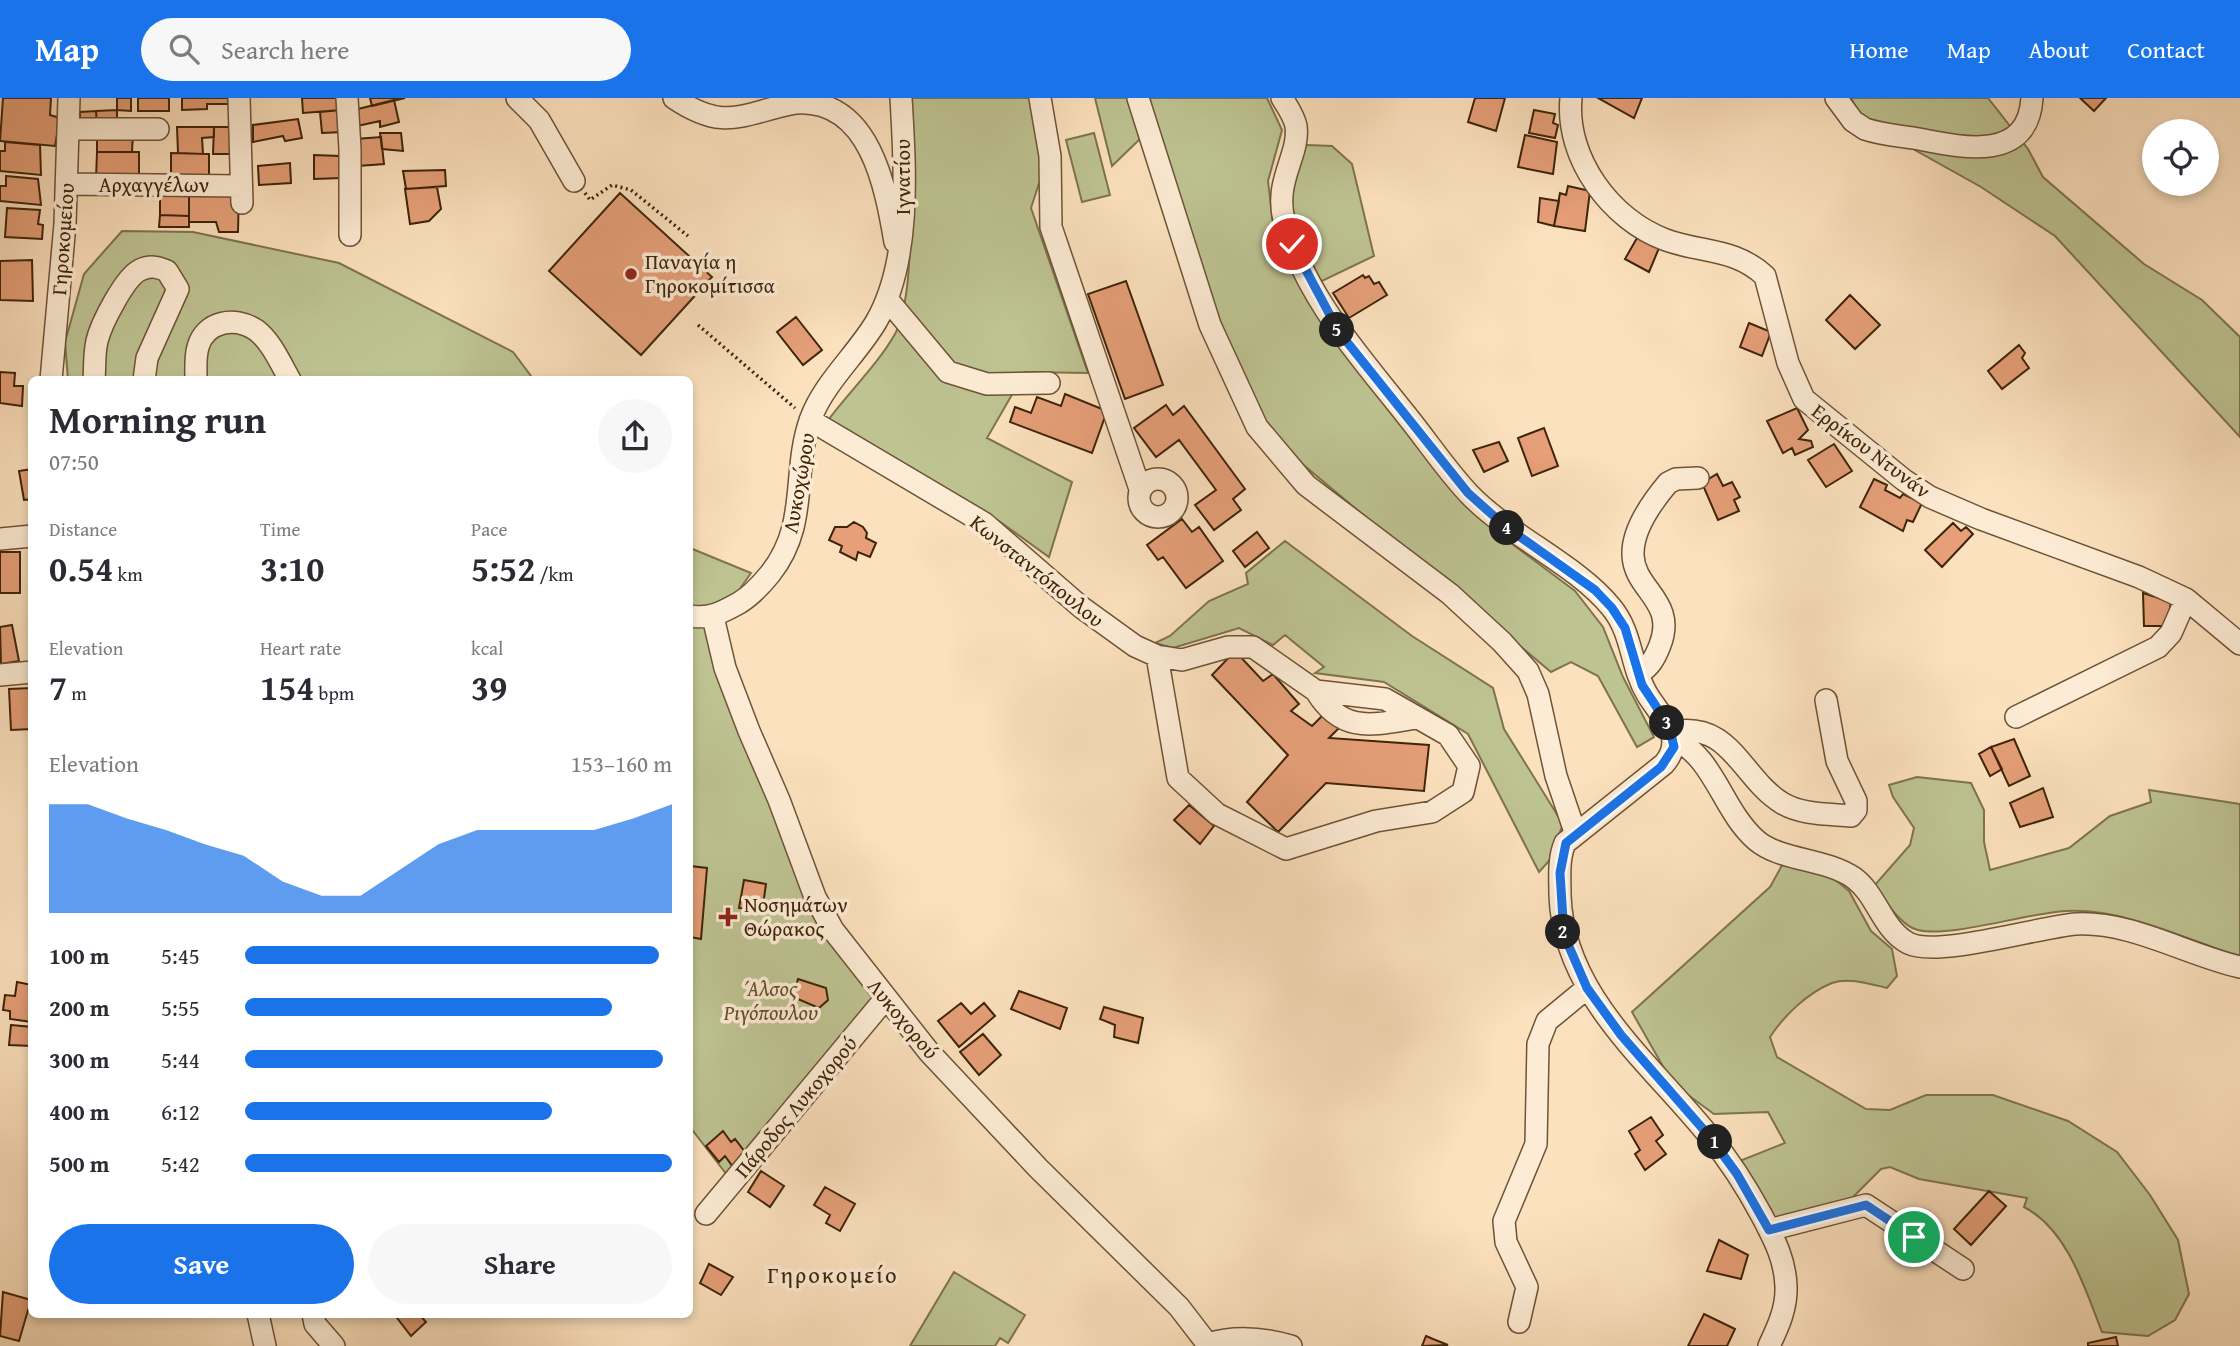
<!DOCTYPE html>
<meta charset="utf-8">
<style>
:root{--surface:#fff;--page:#f7f7f7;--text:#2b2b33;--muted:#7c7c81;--accent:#1a73e8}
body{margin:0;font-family:"Gentium Book Plus",serif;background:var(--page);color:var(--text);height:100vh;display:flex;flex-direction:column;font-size:26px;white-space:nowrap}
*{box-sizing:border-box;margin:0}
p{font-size:23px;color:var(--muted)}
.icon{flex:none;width:38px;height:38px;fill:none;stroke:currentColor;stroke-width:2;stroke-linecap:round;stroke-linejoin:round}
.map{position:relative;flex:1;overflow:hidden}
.sheet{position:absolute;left:28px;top:278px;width:665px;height:942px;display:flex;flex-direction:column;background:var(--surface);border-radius:10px;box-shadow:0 4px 10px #0003}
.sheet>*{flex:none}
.tools{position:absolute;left:2142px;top:21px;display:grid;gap:14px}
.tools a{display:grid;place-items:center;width:77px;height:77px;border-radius:50%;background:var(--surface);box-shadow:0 4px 10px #0003;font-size:35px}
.pin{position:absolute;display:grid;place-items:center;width:60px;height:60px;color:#fff;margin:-30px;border:4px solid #fff;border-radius:50%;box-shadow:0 2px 7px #0007}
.km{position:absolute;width:35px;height:35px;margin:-18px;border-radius:50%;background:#222;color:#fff;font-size:19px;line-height:35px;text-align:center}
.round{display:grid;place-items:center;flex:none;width:74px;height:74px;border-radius:37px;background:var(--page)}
.summary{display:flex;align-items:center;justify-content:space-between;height:119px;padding:0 21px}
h1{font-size:38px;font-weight:600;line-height:52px}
.metrics{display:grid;grid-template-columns:repeat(3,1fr);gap:10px;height:119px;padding:7px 21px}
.metrics div{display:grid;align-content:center}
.metrics b{font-size:35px;font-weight:600}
.metrics small{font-size:19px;font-weight:400}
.metrics p{font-size:19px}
.chart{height:196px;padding:14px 21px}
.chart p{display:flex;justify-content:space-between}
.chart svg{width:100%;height:126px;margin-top:7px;fill:var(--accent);opacity:.7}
.primary-button{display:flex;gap:14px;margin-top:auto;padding:14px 21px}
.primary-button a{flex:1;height:80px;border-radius:42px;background:var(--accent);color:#fff;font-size:28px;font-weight:600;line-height:80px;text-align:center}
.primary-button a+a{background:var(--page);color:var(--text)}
ul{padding:0 21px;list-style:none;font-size:23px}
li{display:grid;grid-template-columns:112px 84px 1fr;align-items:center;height:52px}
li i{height:18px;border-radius:9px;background:var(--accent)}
header{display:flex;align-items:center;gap:42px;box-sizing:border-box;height:98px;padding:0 35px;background:var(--accent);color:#fff}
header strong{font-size:33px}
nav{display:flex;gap:38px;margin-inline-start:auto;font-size:24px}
.search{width:490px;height:63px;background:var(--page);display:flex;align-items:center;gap:18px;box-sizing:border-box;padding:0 24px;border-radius:38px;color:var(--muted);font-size:26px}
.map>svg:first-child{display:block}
</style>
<header>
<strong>Map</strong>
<div class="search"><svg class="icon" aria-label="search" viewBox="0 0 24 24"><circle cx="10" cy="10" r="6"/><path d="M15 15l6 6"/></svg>Search here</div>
<nav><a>Home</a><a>Map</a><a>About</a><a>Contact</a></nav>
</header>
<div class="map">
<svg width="2240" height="1248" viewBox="0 0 2240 1248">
<rect width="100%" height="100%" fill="#fce1be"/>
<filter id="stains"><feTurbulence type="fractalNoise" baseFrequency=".00286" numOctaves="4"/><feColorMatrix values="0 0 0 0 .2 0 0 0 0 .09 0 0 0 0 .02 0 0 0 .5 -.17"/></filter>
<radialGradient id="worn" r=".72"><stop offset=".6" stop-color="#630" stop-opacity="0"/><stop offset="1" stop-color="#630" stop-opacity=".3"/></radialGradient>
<!-- green -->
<path fill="#bec392" stroke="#7e744e" stroke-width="2" d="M907,0H1033L1043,73L1031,110L1088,275L1025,274L987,340L1072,384L1049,459L999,423L829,321C850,293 878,266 895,236C919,192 908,54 907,0Z
M1095,0H1129L1140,41L1112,68Z
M1145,0H1267L1282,32L1268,83L1273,125L1289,168L1326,233L1448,386L1491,430L1575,493L1603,529L1623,579L1654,639L1637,649L1598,578L1571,564L1551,574L1288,354L1259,317L1215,212Z
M1851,0H1988L2028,51L2043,79L2144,166L2202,202L2240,239V339L2055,138L1981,89L1872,28L1859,16Z
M1094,35L1110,97L1082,104L1066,42Z
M1307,47L1332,48L1352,66L1374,158L1320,184L1289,119L1296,54Z
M122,133L193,134L339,165L513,254L534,282H68L65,244L84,176Z
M1285,443L1412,538L1493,590L1504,631L1563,726L1549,763L1539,774L1468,636L1384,584L1315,575L1324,569L1285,537L1273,547L1239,530L1173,550L1155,545L1170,538L1209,503L1248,486L1246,475Z
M690,450L751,475L721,518L716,574L878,904L727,1077L690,1029Z
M1917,679L1971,685L1984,712V744L1990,772L2069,750L2110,718L2151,704L2149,692L2240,706V859C2186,841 2124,810 2066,813C2026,815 1951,840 1918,832C1900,828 1885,801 1874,788L1910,747L1914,730L1893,699L1889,687Z
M1785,762L1822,771L1849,793L1871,833L1892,851L1897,878L1887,890C1870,886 1849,879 1832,885C1807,895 1784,918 1770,939L1777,959L1866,1011L1890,1012L1926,997H1993L2068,1023L2117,1054L2150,1097L2178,1142L2189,1196L2175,1222L2148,1238L2102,1234C2085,1191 2068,1132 2024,1109L2027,1100L1919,1081L1890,1069L1881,1071L1852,1100L1771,1125L1737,1064L1785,1045L1768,1014L1714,1016L1673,986L1632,914L1770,789Z
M954,1174L1025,1217L1008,1245L1000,1240L995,1248H910Z"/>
<!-- building -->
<path fill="#e69f78" stroke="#3e2409" stroke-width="2" d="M3,0H51L50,17L60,20L55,48L0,43Z
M117,0H131V13L117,12Z
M138,0H169V13H138Z
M182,0H228V6H207V11L182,12Z
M302,0H341V12L303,15Z
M370,0H405L372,8Z
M1475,0H1505L1496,33L1468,24Z
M1598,0H1642L1634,20Z
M2080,0H2106L2094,13Z
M394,2L399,24L380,29V23L357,28L354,12Z
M117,12V27H97L96,13Z
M341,12L343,34L322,35L320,14Z
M1534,12L1555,16L1553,25L1558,27L1555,40L1529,35Z
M96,13L97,27L80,28V14Z
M298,21L302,40L285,43L283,38L253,44V27Z
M177,29H214V39L202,40L203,56L178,55Z
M214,29H232V56H213Z
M97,35H133L132,54H97Z
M380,35H401L403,53L382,51Z
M1525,37L1557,44L1553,76L1518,69Z
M381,39L384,66L358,68L356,41Z
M5,44L40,47L41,77L0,73V53H5Z
M97,54H139V81H96Z
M171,55L209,56V85H171Z
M314,57L340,58L341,80L314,81Z
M290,65L291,85L259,87L258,68Z
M445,72L446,88L406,91L403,73Z
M6,78L38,81L41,107L0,103V88H6Z
M1568,88L1590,93L1585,133L1554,128L1560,95L1566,97Z
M437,89L441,111L429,123L410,126L405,91Z
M160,91H189V118L160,117Z
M189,91L239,92L238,134H219L216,124H189Z
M620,95L712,179L641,257L549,173Z
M1540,100L1559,103L1554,128L1538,124Z
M7,110L40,112L38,126L43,127L42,141L5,139Z
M160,117L189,118V129H159Z
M1637,140L1659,150L1649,174L1625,161Z
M32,162L33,203L0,202V163Z
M1363,177L1365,180L1369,178L1374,186L1379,184L1387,197L1349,220L1333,195Z
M1126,183L1163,287L1125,301L1088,196Z
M1850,197L1880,227L1855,251L1826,222Z
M796,219L822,252L803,267L777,234Z
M1749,225L1771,234L1762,258L1740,249Z
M2019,247L2025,255L2022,260L2029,270L2002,291L1988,273Z
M0,274L15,275L14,288H23L22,308L0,305Z
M1065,296L1107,313L1092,355L1010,324L1015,309L1031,315L1037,299L1061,308Z
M1166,307L1173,317L1184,308L1245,391L1233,401L1241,412L1214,432L1195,407L1216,392L1179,342L1156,359L1134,330Z
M1797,310L1808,332L1799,341L1811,343L1813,349L1795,357L1792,350L1783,355L1767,323Z
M1544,330L1558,368L1532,378L1518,340Z
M1499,344L1508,363L1484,374L1473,352Z
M1834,346L1852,373L1826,389L1808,362Z
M32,371V401L24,402L19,373Z
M1717,376L1723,388L1732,384L1740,399L1734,402L1739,413L1718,422L1702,385Z
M1874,381L1887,387L1885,392L1900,400L1903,396L1922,405L1913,424L1907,422L1903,433L1860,409Z
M1182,421L1192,434L1199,429L1223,463L1186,490L1163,459L1158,462L1147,447Z
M854,424L863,429L867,435L866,440L876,445L870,459L858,454L856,462L840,454L842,448L829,442L835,429H847Z
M1953,425L1961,433L1966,429L1973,436L1942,469L1925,452Z
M1257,434L1269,450L1245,469L1233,453Z
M0,454H20V495H0Z
M2143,495L2171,504L2167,528H2144Z
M12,527L19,563L1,566L0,529Z
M1235,553L1263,583L1273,576L1299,606L1291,613L1312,628L1326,614L1340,629L1329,640L1429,647L1424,693L1326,685L1278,734L1247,704L1288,657L1212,577Z
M32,590V631L11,632L9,591Z
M2014,641L2030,678L2009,688L1991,649Z
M1991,649L2002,671L1990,678L1979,656Z
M2043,690L2053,719L2020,729L2010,705Z
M1189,707L1214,728L1200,746L1174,722Z
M690,768L707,770L701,841L690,839Z
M744,782L766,786L762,814L739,810Z
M798,881L826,890L828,902L819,910L793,899Z
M17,884L32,887V924L10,921V913L3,912L5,897L15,898Z
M1019,893L1067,910L1060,931L1011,911Z
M961,905L971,916L984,905L995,918L959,949L938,923Z
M1104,909L1143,920L1138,945L1114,939L1115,927L1100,921Z
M11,927L32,929V948L9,947Z
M983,936L1001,957L979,977L960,954Z
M1651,1019L1663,1037L1656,1043L1666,1056L1645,1072L1635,1056L1640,1052L1629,1033Z
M723,1033L731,1044L735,1041L748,1058L733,1069L725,1058L719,1064L706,1048Z
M761,1073L784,1088L770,1109L748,1094Z
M825,1089L855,1106L840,1133L826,1125L830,1117L814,1107Z
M1989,1093L2006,1108L1971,1147L1954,1131Z
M1719,1142L1748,1157L1741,1181L1707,1173Z
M709,1166L733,1179L721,1197L700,1185Z
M3,1194L31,1202L19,1243L0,1238Z
M394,1216H419L426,1224L411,1238Z
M1704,1216L1735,1231L1727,1248H1688Z
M1426,1238L1433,1241L1448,1247L1422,1248Z
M2116,1239L2118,1248H2088V1245Z"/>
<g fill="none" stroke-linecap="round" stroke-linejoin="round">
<defs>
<path id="minor" d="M239,0L242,105
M347,0L350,51V137
M517,0L539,22L574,83
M674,0C726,35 742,15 796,5C871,0 886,92 895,144
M1040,0L1050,58L1051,129L1140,391
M1138,0L1210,227L1257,329L1306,387L1450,496L1502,544L1528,573L1538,596L1556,678L1575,734
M1282,0C1287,8 1294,18 1296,28C1300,57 1274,82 1284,122C1305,199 1359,257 1407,318C1428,344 1447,373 1470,397C1511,439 1577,467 1611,509C1633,535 1630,568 1647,596C1660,618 1687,640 1664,666L1565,745C1558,761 1560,780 1560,797C1563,898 1651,965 1710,1039C1730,1063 1747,1090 1762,1118C1774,1141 1785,1161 1786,1188C1787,1210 1778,1229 1769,1248
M1571,0C1565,60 1611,122 1666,142C1702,155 1735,150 1765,178L1788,265L1804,301L1904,382L1930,399L1981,421L2139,479L2186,501L2240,546
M1836,0L1853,23L1865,31C1883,37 1902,38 1919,41C1964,50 2028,64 2032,0
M69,31H158
M68,86L241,88
M887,201L948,274L987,286L1049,285
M51,282L65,126L69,0
M94,282C95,269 94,255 97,243C101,226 125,179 140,172C150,167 158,169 167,173L178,191L147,260L144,282
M196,282C196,271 195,259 198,249C205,223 235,218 256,232C271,243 281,266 290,282
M810,322L984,425L1081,509L1135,548L1157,558L1182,562L1228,549H1253L1316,593L1385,601L1448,637L1469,668L1463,694L1432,714L1376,723L1286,751L1217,716L1178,680L1157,558
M1139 400a19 19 0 1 1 38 0a19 19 0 1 1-38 0Z
M0,441L32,438
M690,518C710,521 721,515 739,505C751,498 761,487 770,476C810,426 791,374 811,320C824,285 857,256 876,224C912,162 905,68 901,0
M713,519L725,570L749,633L779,702L815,799L833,832L929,954L1038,1070L1179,1209L1209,1248
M1638,576C1650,569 1655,560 1660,547C1677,503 1634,492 1633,457C1632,432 1652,404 1668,385L1676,381L1698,380
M0,577L32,574
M1316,593C1342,636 1372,627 1416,620
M2016,619L2158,549L2171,535L2186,501
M1672,634C1731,622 1741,680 1782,705C1801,717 1830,716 1851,718L1856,712V703L1837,663L1826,602
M1673,640C1715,660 1722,712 1756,742C1780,763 1825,760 1854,780C1877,797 1882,831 1908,845C1937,860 2038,829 2076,826C2131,823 2187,857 2240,869
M706,1116L885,901
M1769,1132L1866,1107L1963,1171
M258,1216L265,1248
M313,1216L315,1226L334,1248
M1519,1224L1527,1189L1506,1144L1504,1123L1536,1046L1538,946L1547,923L1587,890
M1208,1246C1236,1237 1263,1240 1291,1248"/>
</defs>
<!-- minor casing -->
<use href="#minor" stroke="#6e5336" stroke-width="24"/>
<!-- path -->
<path stroke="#3e2409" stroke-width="3.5" stroke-dasharray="2 3.5" stroke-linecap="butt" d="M585,95L590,102L612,87L631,92L688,138
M698,227L795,310"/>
<!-- minor -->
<use href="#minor" stroke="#fdecd5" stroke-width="21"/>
</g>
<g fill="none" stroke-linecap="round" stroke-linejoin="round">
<defs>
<path id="route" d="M1292,146L1339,234L1468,395L1505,428L1595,492L1612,510L1625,530L1642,587L1669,628L1674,649L1661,669L1566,745L1560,775L1564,837L1587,890L1621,937L1710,1039L1737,1076L1769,1132L1866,1107L1914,1139"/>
</defs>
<!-- route casing -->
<use href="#route" stroke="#fff" stroke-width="14"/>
<!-- route -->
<use href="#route" stroke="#1a73e8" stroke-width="9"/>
</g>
<!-- markers -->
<g fill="#8f2418" stroke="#fdecd5" stroke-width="2.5">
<circle cx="631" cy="176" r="7"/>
<path d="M724.5 808.5h7v7h7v7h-7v7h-7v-7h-7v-7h7z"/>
</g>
<g text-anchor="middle" stroke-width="7" stroke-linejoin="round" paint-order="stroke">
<!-- street labels -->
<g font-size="21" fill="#3e2409" stroke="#fdecd5">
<text transform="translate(903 79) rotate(-90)" y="7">Ιγνατίου</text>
<text x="154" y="94">Αρχαγγέλων</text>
<text transform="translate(63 141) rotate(-86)" y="7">Γηροκομείου</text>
<text transform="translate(1871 353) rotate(37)" y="7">Ερρίκου Ντυνάν</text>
<text transform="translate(799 385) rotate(-80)" y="7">Λυκοχώρου</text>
<text transform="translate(1037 473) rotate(39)" y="7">Κωνσταντόπουλου</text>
<text transform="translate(903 921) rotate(50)" y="7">Λυκοχορού</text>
<text transform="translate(796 1009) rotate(-50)" y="7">Πάροδος Λυκοχορού</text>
</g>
<!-- poi labels -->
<g font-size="21" fill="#3e2409" stroke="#fdecd5" text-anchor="start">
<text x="645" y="171">Παναγία η<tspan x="645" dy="24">Γηροκομίτισσα</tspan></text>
<text x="744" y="814">Νοσημάτων<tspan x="744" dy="24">Θώρακος</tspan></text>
</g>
<!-- park labels -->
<g font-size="21" font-style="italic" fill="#5e4c2b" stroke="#fdecd5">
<text x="771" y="898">Άλσος<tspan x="771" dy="24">Ριγόπουλου</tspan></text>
</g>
<!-- neighbourhood labels -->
<g font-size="23" letter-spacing="2" fill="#3e2409" stroke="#fdecd5">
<text x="833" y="1185">Γηροκομείο</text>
</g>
</g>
<rect width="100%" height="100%" filter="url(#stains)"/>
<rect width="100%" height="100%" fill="url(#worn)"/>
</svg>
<div class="tools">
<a><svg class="icon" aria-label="locate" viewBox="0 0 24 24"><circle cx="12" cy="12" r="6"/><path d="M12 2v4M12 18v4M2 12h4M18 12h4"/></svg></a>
</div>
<div class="pin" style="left:1914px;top:1139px;background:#1e9e55"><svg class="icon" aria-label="arrive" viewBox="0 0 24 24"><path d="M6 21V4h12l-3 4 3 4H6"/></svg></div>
<div class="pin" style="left:1292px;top:146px;background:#d93025"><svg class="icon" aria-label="check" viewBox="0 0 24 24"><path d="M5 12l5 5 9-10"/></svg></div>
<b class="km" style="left:1715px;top:1044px">1</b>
<b class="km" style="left:1563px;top:834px">2</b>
<b class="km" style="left:1667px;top:625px">3</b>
<b class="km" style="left:1507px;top:430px">4</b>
<b class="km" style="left:1337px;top:232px">5</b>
<section class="sheet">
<div class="summary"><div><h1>Morning run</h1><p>07:50</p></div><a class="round"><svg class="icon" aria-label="share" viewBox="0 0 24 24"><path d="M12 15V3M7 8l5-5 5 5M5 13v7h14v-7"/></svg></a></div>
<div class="metrics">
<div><p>Distance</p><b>0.54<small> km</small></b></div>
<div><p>Time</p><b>3:10</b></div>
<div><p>Pace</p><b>5:52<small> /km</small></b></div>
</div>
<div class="metrics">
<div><p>Elevation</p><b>7<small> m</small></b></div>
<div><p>Heart rate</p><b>154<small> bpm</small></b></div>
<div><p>kcal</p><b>39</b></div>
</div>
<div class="chart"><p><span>Elevation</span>153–160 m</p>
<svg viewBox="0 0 160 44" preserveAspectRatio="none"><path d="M0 44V6L10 6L20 11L30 15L40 20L50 24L60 33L70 38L80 38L90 29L100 20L110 15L120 15L130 15L140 15L150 11L160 6V44z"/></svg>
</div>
<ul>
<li><b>100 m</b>5:45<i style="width:97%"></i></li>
<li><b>200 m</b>5:55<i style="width:86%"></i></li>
<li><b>300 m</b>5:44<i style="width:98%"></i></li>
<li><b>400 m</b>6:12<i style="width:72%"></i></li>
<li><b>500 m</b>5:42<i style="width:100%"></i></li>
</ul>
<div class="primary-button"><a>Save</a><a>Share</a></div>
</section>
</div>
